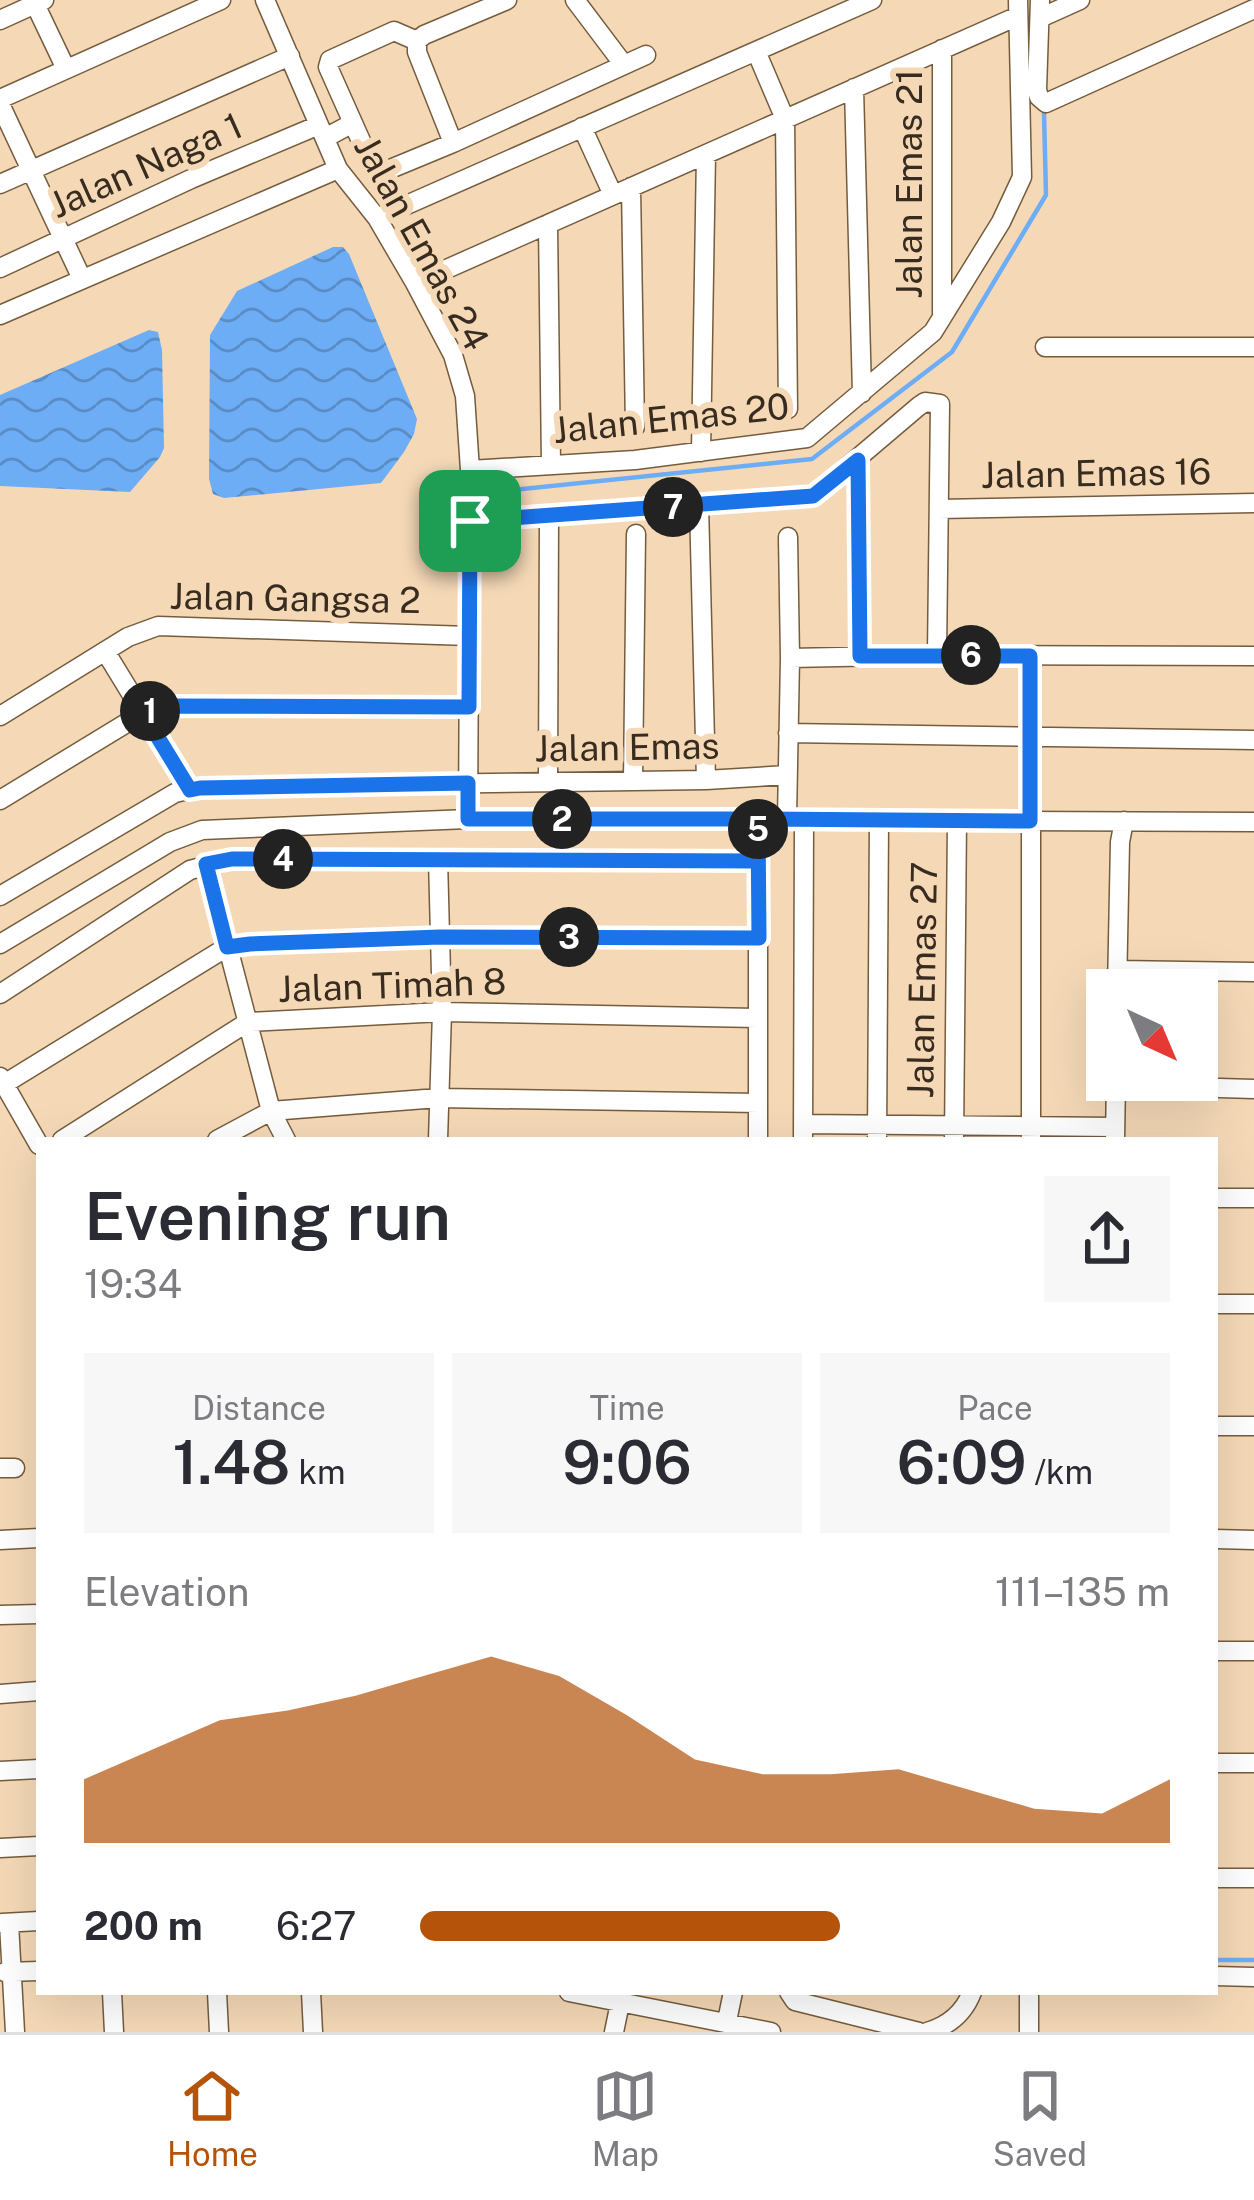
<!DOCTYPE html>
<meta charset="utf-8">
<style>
:root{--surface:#fff;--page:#f7f7f7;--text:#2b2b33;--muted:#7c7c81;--line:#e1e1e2;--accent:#b45309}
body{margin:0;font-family:"Public Sans",sans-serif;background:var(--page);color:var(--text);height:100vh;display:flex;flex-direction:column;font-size:45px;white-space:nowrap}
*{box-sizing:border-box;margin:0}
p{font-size:39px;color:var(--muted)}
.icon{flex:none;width:66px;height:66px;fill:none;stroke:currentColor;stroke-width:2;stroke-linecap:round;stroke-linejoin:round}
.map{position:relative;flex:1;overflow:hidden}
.drawer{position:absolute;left:36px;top:1137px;width:1182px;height:858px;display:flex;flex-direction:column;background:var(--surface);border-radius:0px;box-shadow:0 12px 48px #0002}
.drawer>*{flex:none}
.needle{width:78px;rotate:136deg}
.tools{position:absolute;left:1086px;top:969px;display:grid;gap:24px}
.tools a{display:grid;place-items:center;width:132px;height:132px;border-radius:0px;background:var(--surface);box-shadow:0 12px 48px #0002;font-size:60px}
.pin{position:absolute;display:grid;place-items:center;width:102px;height:102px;color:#fff;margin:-51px;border-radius:24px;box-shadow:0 6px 18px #0006}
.km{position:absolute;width:60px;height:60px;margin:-30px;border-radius:50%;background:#222;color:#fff;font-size:33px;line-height:60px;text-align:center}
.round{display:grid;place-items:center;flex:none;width:126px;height:126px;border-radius:0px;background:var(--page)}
.head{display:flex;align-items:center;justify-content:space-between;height:204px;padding:0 48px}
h1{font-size:66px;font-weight:600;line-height:90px}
.figures{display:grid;grid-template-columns:repeat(3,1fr);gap:18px;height:204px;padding:12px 48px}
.figures div{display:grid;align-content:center;border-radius:0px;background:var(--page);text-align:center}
.figures b{font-size:60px;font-weight:600}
.figures small{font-size:33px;font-weight:400}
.figures p{font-size:33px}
.chart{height:336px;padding:24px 48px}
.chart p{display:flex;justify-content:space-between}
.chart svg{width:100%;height:216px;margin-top:12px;fill:var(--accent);opacity:.7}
ul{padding:0 48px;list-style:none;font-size:39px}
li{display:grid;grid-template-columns:192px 144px 1fr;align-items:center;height:90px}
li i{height:30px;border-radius:15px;background:var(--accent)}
.tab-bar{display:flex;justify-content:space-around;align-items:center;height:168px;border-top:3px solid var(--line);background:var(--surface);font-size:33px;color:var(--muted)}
.tab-bar a{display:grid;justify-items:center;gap:6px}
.tab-bar .active{color:var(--accent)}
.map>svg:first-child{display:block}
</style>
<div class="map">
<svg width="1254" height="2032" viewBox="0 0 1254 2032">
<defs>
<pattern id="water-waves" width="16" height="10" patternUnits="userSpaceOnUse" patternTransform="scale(3)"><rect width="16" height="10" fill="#6dadf5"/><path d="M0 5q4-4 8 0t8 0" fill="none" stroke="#5a8dc6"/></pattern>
</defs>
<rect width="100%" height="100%" fill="#f5d9b7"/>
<!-- water -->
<path fill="url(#water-waves)" d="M333,247H343L349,254L417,419L414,434L404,452L381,483L224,498L213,494L209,479L210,335L237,291Z
M149,330L158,332L162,350L164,448L160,457L130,492L0,486V395Z"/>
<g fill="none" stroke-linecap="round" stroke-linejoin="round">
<!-- stream -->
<path stroke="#6dadf5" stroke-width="4.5" d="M494,492L812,459L952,352L1046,195L1044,113
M1215,1960H1254"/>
<defs>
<path id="minor" d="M265,0L338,169L377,218L415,283L453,355L465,396L470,470L468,819
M575,0L624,65
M1040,0L1037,90L1039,97L1046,103L1254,9
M35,4L66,69
M1040,18L1080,0
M0,20L44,0
M942,49V314
M756,51L785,119L788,409
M854,88L862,393
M0,99L221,0
M0,104L82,279
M353,123L328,67L330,60L394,31L417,41
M582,127L613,195
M325,138L353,123L373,168L383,172L453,143L646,55
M453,143L417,52V41L424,35L507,0
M0,184L290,56
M631,187L635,427
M377,218L872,0
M548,224L551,465
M0,268L191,179L319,125
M415,283L1018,16
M0,315L338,169
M1045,347H1254
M701,452L706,154
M858,460L859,656
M470,470L635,460L807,438L933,332L1001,222L1022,177L1018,0
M699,505L706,780
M939,509L1254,503
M470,521L813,496L919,406L925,402L940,404L937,655
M105,651L190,790
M1031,656V1140
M790,658L937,655L1254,656
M0,716L128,637L158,626L469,636
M788,733L1254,740
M633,780L636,534
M548,781L549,517
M0,800L143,713L178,706L469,707
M787,819L790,658L788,537
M206,864L271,1111L286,1140
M0,896L175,793L200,787L706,780L787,775
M0,944L170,842L202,830L468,819L1254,822
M1117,970L1254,972
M1117,990L1120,842L1124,821
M0,994L190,870L232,859L757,861
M0,1077L39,1145
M4,1084L227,947L250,943L440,937L759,938
M1116,1085L1254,1089
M803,1124L1114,1127
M62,1140L248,1022L442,1012L757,1018
M217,1140L271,1111L438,1098L758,1103
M438,1140L442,1012L438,859
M758,1140V819
M803,1140L804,819
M877,1140L879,819
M954,1140L957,820
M1115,1140L1116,1080
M1215,1198H1254
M1215,1304H1254
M1215,1426H1254
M0,1468H15
M1215,1539L1254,1540
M0,1540L39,1538
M0,1615L39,1614
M1215,1651H1254
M0,1694L39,1691
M1215,1763H1254
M0,1771L39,1769
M0,1848L39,1846
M1215,1878H1254
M2,1923L39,1921
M9,1923L15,2032
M5,1972L39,1971
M1215,1976L1254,1977
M112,1992L114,2032
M217,1992L219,2032
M311,1992L313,2032
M569,1992L771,2032
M789,1992L795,2001L919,2032
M1029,1992V2032
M727,2021L733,1992
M614,2032L620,2003
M927,2032C948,2026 964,2013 972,1992"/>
</defs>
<!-- minor casing -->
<use href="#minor" stroke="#755c3d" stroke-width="21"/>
<!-- minor -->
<use href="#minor" stroke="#fff" stroke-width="18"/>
</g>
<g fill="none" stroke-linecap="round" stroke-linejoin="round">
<defs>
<path id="route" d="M470,521L469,707L178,706L143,713L190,790L200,788L468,783V819H758L759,938L440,937L250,944L227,947L206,864L232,859L757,861L758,819L1030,821V656H860L858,460L813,496L470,521"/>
</defs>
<!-- route casing -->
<use href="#route" stroke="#fff" stroke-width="24"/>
<!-- route -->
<use href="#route" stroke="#1a73e8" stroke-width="15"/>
</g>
<g text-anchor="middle" stroke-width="12" stroke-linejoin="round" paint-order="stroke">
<!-- street labels -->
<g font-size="36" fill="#372c1f" stroke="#f5d9b7">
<text transform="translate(146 165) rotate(-24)" y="13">Jalan Naga 1</text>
<text transform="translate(909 184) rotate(-90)" y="13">Jalan Emas 21</text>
<text transform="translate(422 243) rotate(61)" y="13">Jalan Emas 24</text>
<text transform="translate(671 418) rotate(-6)" y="13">Jalan Emas 20</text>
<text transform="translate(1096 473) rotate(-1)" y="13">Jalan Emas 16</text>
<text transform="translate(295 598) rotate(1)" y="13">Jalan Gangsa 2</text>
<text transform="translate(627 747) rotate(-1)" y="13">Jalan Emas</text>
<text transform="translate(922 980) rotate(-89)" y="13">Jalan Emas 27</text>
<text transform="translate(392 985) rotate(-2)" y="13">Jalan Timah 8</text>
</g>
</g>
</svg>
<div class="tools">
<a><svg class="needle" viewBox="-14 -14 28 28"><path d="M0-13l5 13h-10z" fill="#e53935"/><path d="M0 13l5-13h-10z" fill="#7c7c81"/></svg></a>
</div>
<div class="pin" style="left:470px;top:521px;background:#1e9e55"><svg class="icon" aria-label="arrive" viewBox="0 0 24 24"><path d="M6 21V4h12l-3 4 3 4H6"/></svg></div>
<b class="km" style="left:150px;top:711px">1</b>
<b class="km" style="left:562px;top:819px">2</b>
<b class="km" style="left:569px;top:937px">3</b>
<b class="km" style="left:283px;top:859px">4</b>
<b class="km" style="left:758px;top:829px">5</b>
<b class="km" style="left:971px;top:655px">6</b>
<b class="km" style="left:673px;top:507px">7</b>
<section class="drawer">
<div class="head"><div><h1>Evening run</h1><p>19:34</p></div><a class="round"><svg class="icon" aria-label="share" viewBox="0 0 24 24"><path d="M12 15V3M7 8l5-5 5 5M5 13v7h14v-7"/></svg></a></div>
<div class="figures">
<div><p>Distance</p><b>1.48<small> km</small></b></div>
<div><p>Time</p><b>9:06</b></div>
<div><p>Pace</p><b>6:09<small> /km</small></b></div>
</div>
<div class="chart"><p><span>Elevation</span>111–135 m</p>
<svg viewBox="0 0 160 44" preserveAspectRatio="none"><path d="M0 44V31L10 25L20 19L30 17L40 14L50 10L60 6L70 10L80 18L90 27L100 30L110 30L120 29L130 33L140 37L150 38L160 31V44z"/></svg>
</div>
<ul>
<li><b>200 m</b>6:27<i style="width:56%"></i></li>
</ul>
</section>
</div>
<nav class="tab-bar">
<a class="active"><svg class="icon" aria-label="home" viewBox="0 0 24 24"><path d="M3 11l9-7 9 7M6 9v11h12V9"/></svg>Home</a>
<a><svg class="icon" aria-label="map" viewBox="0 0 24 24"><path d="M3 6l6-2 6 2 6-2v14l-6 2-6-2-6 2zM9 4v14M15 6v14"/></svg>Map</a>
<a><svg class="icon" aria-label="saved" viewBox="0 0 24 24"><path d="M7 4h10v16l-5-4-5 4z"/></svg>Saved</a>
</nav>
